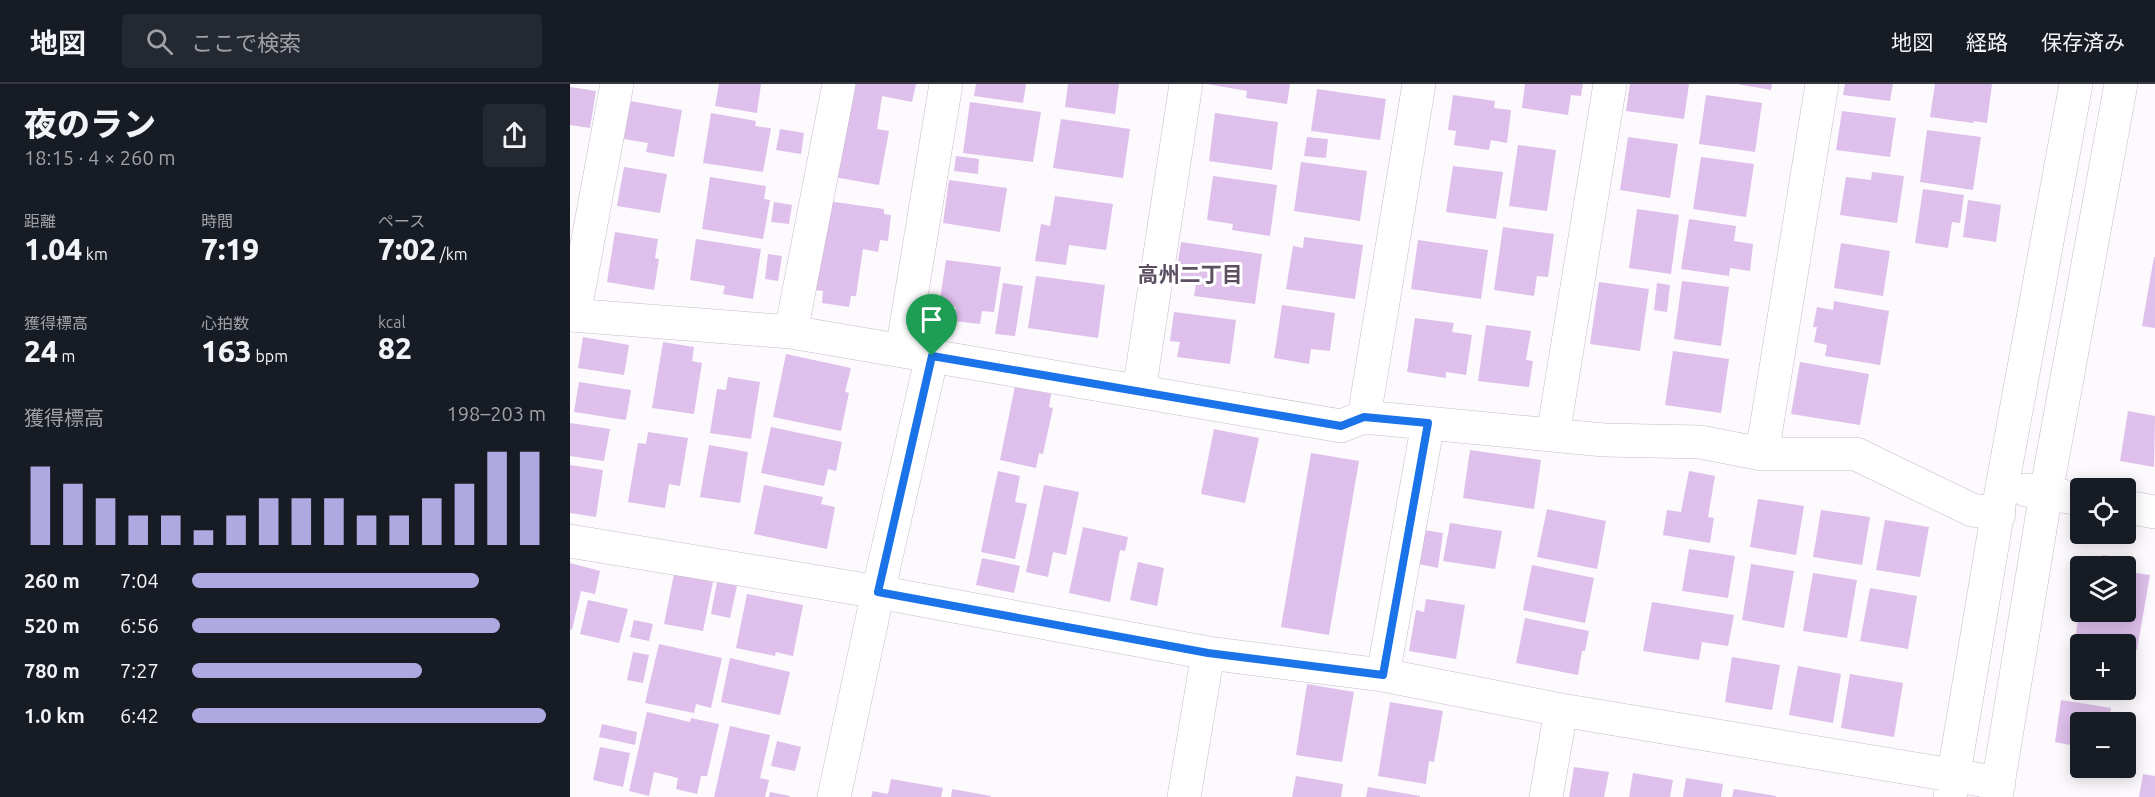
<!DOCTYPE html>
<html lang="ja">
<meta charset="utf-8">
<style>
:root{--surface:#171b24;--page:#242831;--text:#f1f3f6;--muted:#9ea1a6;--line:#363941;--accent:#b0a9e1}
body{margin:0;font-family:Ubuntu,"Noto Sans JP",sans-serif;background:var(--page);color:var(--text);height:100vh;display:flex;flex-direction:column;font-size:22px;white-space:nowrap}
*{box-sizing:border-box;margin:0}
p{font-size:20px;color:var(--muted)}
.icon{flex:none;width:33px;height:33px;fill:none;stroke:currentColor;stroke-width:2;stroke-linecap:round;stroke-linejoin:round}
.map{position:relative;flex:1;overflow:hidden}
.side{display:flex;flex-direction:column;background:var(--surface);width:570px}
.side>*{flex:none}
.tools{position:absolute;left:1500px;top:394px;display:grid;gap:12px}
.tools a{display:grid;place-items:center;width:66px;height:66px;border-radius:6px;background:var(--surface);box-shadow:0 3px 15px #0003;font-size:30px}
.pin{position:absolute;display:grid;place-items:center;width:51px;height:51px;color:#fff;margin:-62px -26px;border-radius:50% 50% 50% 0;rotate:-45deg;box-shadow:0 0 6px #0007}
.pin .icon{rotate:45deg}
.round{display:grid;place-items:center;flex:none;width:63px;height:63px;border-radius:6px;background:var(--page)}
.overview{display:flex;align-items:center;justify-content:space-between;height:102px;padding:0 24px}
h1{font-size:33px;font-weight:800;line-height:45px}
.figures{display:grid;grid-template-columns:repeat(3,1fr);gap:9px;height:102px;padding:6px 24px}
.figures div{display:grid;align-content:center}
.figures b{font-size:30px;font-weight:800}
.figures small{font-size:16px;font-weight:400}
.figures p{font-size:16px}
.chart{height:168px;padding:12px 24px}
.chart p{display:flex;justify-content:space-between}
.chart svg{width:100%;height:108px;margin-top:6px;stroke:var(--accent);stroke-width:6}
ul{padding:0 24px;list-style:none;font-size:20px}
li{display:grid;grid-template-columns:96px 72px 1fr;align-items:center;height:45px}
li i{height:15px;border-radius:8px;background:var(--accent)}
header{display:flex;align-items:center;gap:36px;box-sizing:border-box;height:84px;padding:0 30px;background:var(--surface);border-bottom:2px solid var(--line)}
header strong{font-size:28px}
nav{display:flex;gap:33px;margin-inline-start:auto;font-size:21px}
.search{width:420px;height:54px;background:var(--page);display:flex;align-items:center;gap:15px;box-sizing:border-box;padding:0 21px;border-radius:6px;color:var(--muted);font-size:22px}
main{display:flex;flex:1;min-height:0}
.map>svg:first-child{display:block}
</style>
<header>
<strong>地図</strong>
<div class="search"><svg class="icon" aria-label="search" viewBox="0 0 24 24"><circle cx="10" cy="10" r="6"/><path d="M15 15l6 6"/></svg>ここで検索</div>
<nav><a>地図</a><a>経路</a><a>保存済み</a></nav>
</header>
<main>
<section class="side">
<div class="overview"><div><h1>夜のラン</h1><p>18:15 · 4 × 260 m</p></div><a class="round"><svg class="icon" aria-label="share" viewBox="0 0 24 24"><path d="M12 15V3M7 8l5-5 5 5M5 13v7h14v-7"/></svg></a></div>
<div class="figures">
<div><p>距離</p><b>1.04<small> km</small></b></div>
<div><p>時間</p><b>7:19</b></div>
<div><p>ペース</p><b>7:02<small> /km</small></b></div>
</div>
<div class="figures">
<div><p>獲得標高</p><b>24<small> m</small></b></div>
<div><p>心拍数</p><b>163<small> bpm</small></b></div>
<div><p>kcal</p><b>82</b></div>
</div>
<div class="chart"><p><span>獲得標高</span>198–203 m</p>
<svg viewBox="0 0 160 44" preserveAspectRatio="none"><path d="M5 44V12M15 44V19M25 44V25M35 44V32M45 44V32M55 44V38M65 44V32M75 44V25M85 44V25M95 44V25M105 44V32M115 44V32M125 44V25M135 44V19M145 44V6M155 44V6"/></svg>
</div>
<ul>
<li><b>260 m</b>7:04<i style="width:81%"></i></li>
<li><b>520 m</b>6:56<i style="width:87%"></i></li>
<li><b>780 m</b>7:27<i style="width:65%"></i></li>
<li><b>1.0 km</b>6:42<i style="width:100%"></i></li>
</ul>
</section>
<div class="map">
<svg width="1585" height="713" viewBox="0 0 1585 713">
<rect width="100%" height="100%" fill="#fdfafe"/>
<!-- building -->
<path fill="#dfbfeb" d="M149,0H191L187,29L145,22Z
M281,0H346L342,18L312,12L307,45L319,47L309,101L264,93Z
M406,0H456L453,19L404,12Z
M498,0H549L545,30L495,23Z
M637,0H720L717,20L676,14L677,7Z
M955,0H1013L1011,12L1001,11L998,31L952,24Z
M1060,0H1119L1114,35L1056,27Z
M1167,0H1202L1201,6Z
M1275,0H1323L1320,17L1273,11Z
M1365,0H1422L1417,39L1404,37L1403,39L1360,33Z
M0,3L26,7L20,44L0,41Z
M747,5L816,15L810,56L741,47Z
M883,11L925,17L924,24L941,26L937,59L921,56L919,66L884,61L886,47L878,46Z
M1136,11L1192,19L1185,68L1129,60Z
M60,17L112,26L104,73L76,68L78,59L54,55Z
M400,18L471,28L463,78L393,69Z
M1272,27L1326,34L1320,73L1266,66Z
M141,29L186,37L185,42L201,44L193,88L133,79Z
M645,29L708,38L702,86L639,77Z
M491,35L560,45L553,94L483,84Z
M210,45L234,49L231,70L206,66Z
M1357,46L1411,53L1403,106L1350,98Z
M737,53L758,55L756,74L734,72Z
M1058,53L1108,60L1100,114L1050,106Z
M948,61L986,66L977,127L939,122Z
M386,72L409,75L408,90L384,87Z
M1131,73L1184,80L1176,133L1123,125Z
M731,78L797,87L790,137L724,127Z
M883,82L933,88L926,135L876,128Z
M54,83L97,90L90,129L47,122Z
M1302,88L1334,92L1327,139L1270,131L1276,93L1301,96Z
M643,92L707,101L700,152L662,146L663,140L637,136Z
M140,93L196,102L194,115L200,116L193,155L132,145Z
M379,96L437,104L430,148L373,139Z
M1353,105L1394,111L1390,139L1382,138L1378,164L1345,159Z
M485,112L543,120L536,166L499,161L496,181L465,177L471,140L480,142Z
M1398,116L1431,121L1426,158L1393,153Z
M258,117L314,125V130L321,131L318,157L310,156L308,168L293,165L286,212H281L279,223L252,219L253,207L245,206Z
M204,118L222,121L219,140L201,138Z
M1067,125L1109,131L1101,190L1059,184Z
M1119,135L1166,142L1164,157L1183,160L1180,187L1160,184L1159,192L1111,185Z
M933,143L984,150L978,193L967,192L964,212L924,206Z
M45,148L88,155L85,174L89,175L84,206L37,198Z
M734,153L793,161L785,215L716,205L723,162L733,164Z
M126,155L191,165L183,215L153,210L155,202L120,196Z
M848,156L918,166L911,215L841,205Z
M611,158L692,170L685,220L624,212L626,200L605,197Z
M1271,159L1320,167L1313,212L1264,204Z
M198,170L212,172L208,197L195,195Z
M1584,173H1585V244L1572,242Z
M376,176L431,183L424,228L412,227L410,240L384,237L386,223L369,221Z
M466,192L535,201L528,254L458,244Z
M1112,197L1159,203L1151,262L1104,255Z
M1029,198L1079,205L1070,267L1020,260Z
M433,199L453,202L445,252L425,250Z
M1087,199L1100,201L1097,228L1084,226Z
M1264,217L1319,227L1310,281L1255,272L1257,261L1244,258L1247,243H1243L1247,223L1263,226Z
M712,221L765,229L760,267L741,265L739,280L704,274Z
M604,228L666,236L660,280L607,273L610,258L600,257Z
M845,234L884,239L882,248L902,251L896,291L876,288V294L837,288Z
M916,241L961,247L956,276L963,277L959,303L908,297Z
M13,253L59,261L54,291L8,284Z
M93,258L124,263L122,277L132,279L124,330L82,324Z
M1103,267L1159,275L1151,329L1095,321Z
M216,270L281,284L275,308L279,309L271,347L203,333Z
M1230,278L1299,290L1290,341L1221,330Z
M158,293L190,298L181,355L140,349L147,305L156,306Z
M9,298L61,306L56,336L4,328Z
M445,302L481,310L479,323L483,324L473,370L469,369L466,384L430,376Z
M1558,327L1585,332L1584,383L1550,377Z
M0,339L40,345L34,377L0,372Z
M201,343L272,358L266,387L258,385L254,402L191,389Z
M644,345L689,354L675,419L631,410Z
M78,348L118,354L110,402L99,400L95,424L58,418L68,359L76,360Z
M139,361L178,368L170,419L130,413Z
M900,366L971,376L964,425L893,414Z
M741,369L789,377L759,551L711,543Z
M0,381L33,386L26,433L0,429Z
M428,387L450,392L445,418L457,420L445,475L411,468Z
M1119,387L1145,392L1138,433L1144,434L1140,459L1093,451L1097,426L1111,428Z
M194,401L253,413L251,420L265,423L257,465L184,450Z
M474,401L509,408L496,471L483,468L478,493L456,488Z
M1188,415L1234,422L1226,471L1180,463Z
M977,425L1036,437L1027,485L967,473Z
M1251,426L1300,433L1292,481L1243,473Z
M1315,436L1359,443L1350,493L1306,486Z
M880,439L932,447L925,485L873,477Z
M513,443L558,453L555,467L550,466L540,518L499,509Z
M854,446L873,449L868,484L849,480Z
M1119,465L1165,472L1158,514L1112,507Z
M1533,471L1562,476L1560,488L1580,491L1567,566L1556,564V561H1539L1505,556L1509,528H1556V483H1531Z
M412,474L450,482L444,509L406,501Z
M568,478L594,484L587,522L560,516Z
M0,479L30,487L25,510L11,507L2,546L0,545Z
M1181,480L1224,487L1214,544L1172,536Z
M962,481L1024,494L1015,539L953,526Z
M1243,489L1287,496L1277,554L1233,547Z
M104,490L143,498L133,547L94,540Z
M147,498L167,502L160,534L141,530Z
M1300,504L1347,512L1338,565L1290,557Z
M177,510L233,521L223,572L206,568L205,572L166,564Z
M856,515L895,521L886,575L839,567L846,526L854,528Z
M18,516L58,525L49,559L10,550Z
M1082,518L1164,531L1158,562L1132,558L1129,576L1073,567Z
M955,534L1019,547L1015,567H1012L1008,591L946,579Z
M64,536L83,540L79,557L60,553Z
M89,560L152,574L141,624L126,620L124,629L75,619Z
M63,568L79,571L73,599L57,596Z
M1162,573L1210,581L1202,626L1155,618Z
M160,574L220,588L210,631L151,618Z
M1228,582L1271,590L1263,639L1219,631Z
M1280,590L1333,599L1324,653L1271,644Z
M737,600L784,608L772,678L726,671Z
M1491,616L1541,624L1538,639H1510V663L1485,658Z
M820,618L873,627L864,678L859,677L856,700L808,692Z
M77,628L120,638L121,634L149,640L137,692H131L127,710L106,705L108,694L84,688L79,712L59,707Z
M32,640L67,648L65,661L29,653Z
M160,642L200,651L190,694L199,696L195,713H144Z
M207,657L231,663L225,687L201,682Z
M30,663L60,669L53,703L23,696Z
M1004,683L1039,688L1034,713H999Z
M1063,689L1103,696L1100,713H1059Z
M1573,690L1585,692V713H1569Z
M726,692L773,700L771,713H722Z
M1116,694L1153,700L1151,713H1113Z
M321,695L373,704L371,713H301L303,707L318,710Z
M798,703L850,712V713H796Z
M382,705L421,712V713H381Z
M1164,705L1206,712V713H1162Z
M200,708L220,712V713H199Z"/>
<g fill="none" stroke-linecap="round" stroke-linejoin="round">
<defs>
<path id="minor" d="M0,231L221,248L771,342L794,333L1034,356L1130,358L1192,370H1286L1402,426L1429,430
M4,231L47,0
M221,248L269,0
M332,267L376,0
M569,307L616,0
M794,333L849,0
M983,351L1040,0
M1192,370L1252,0
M1456,406L1510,415
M1556,423L1585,428
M0,457L308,508L638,569L813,591L991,626L1429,699
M813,591L858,339
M264,713L308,508L362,272
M614,713L638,569
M976,713L991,626
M1380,713L1432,403L1506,0
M1426,713L1476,409L1551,0"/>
</defs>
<!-- minor casing -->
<use href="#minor" stroke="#c8b8cd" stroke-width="34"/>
<!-- minor -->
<use href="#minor" stroke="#fff" stroke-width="33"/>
</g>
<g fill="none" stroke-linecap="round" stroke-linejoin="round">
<defs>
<path id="route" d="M362,272L771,342L794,333L858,339L813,591L638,569L308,508Z"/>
</defs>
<!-- route casing -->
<use href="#route" stroke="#fff" stroke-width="12"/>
<!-- route -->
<use href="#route" stroke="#1a73e8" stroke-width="8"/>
</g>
<g text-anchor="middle" stroke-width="6" stroke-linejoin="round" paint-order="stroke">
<!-- neighbourhood labels -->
<g font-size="21" font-weight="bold" fill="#5c4f61" stroke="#fff">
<text x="620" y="198">高州二丁目</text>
</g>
</g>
</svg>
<div class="tools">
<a><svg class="icon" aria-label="locate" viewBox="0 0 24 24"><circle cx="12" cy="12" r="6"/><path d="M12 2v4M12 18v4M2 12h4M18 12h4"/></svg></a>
<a><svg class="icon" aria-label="layers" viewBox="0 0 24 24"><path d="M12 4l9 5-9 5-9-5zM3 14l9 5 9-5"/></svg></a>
<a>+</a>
<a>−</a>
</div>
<div class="pin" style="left:362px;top:272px;background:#1e9e55"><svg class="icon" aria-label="arrive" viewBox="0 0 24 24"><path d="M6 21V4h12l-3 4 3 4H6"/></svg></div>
</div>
</main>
